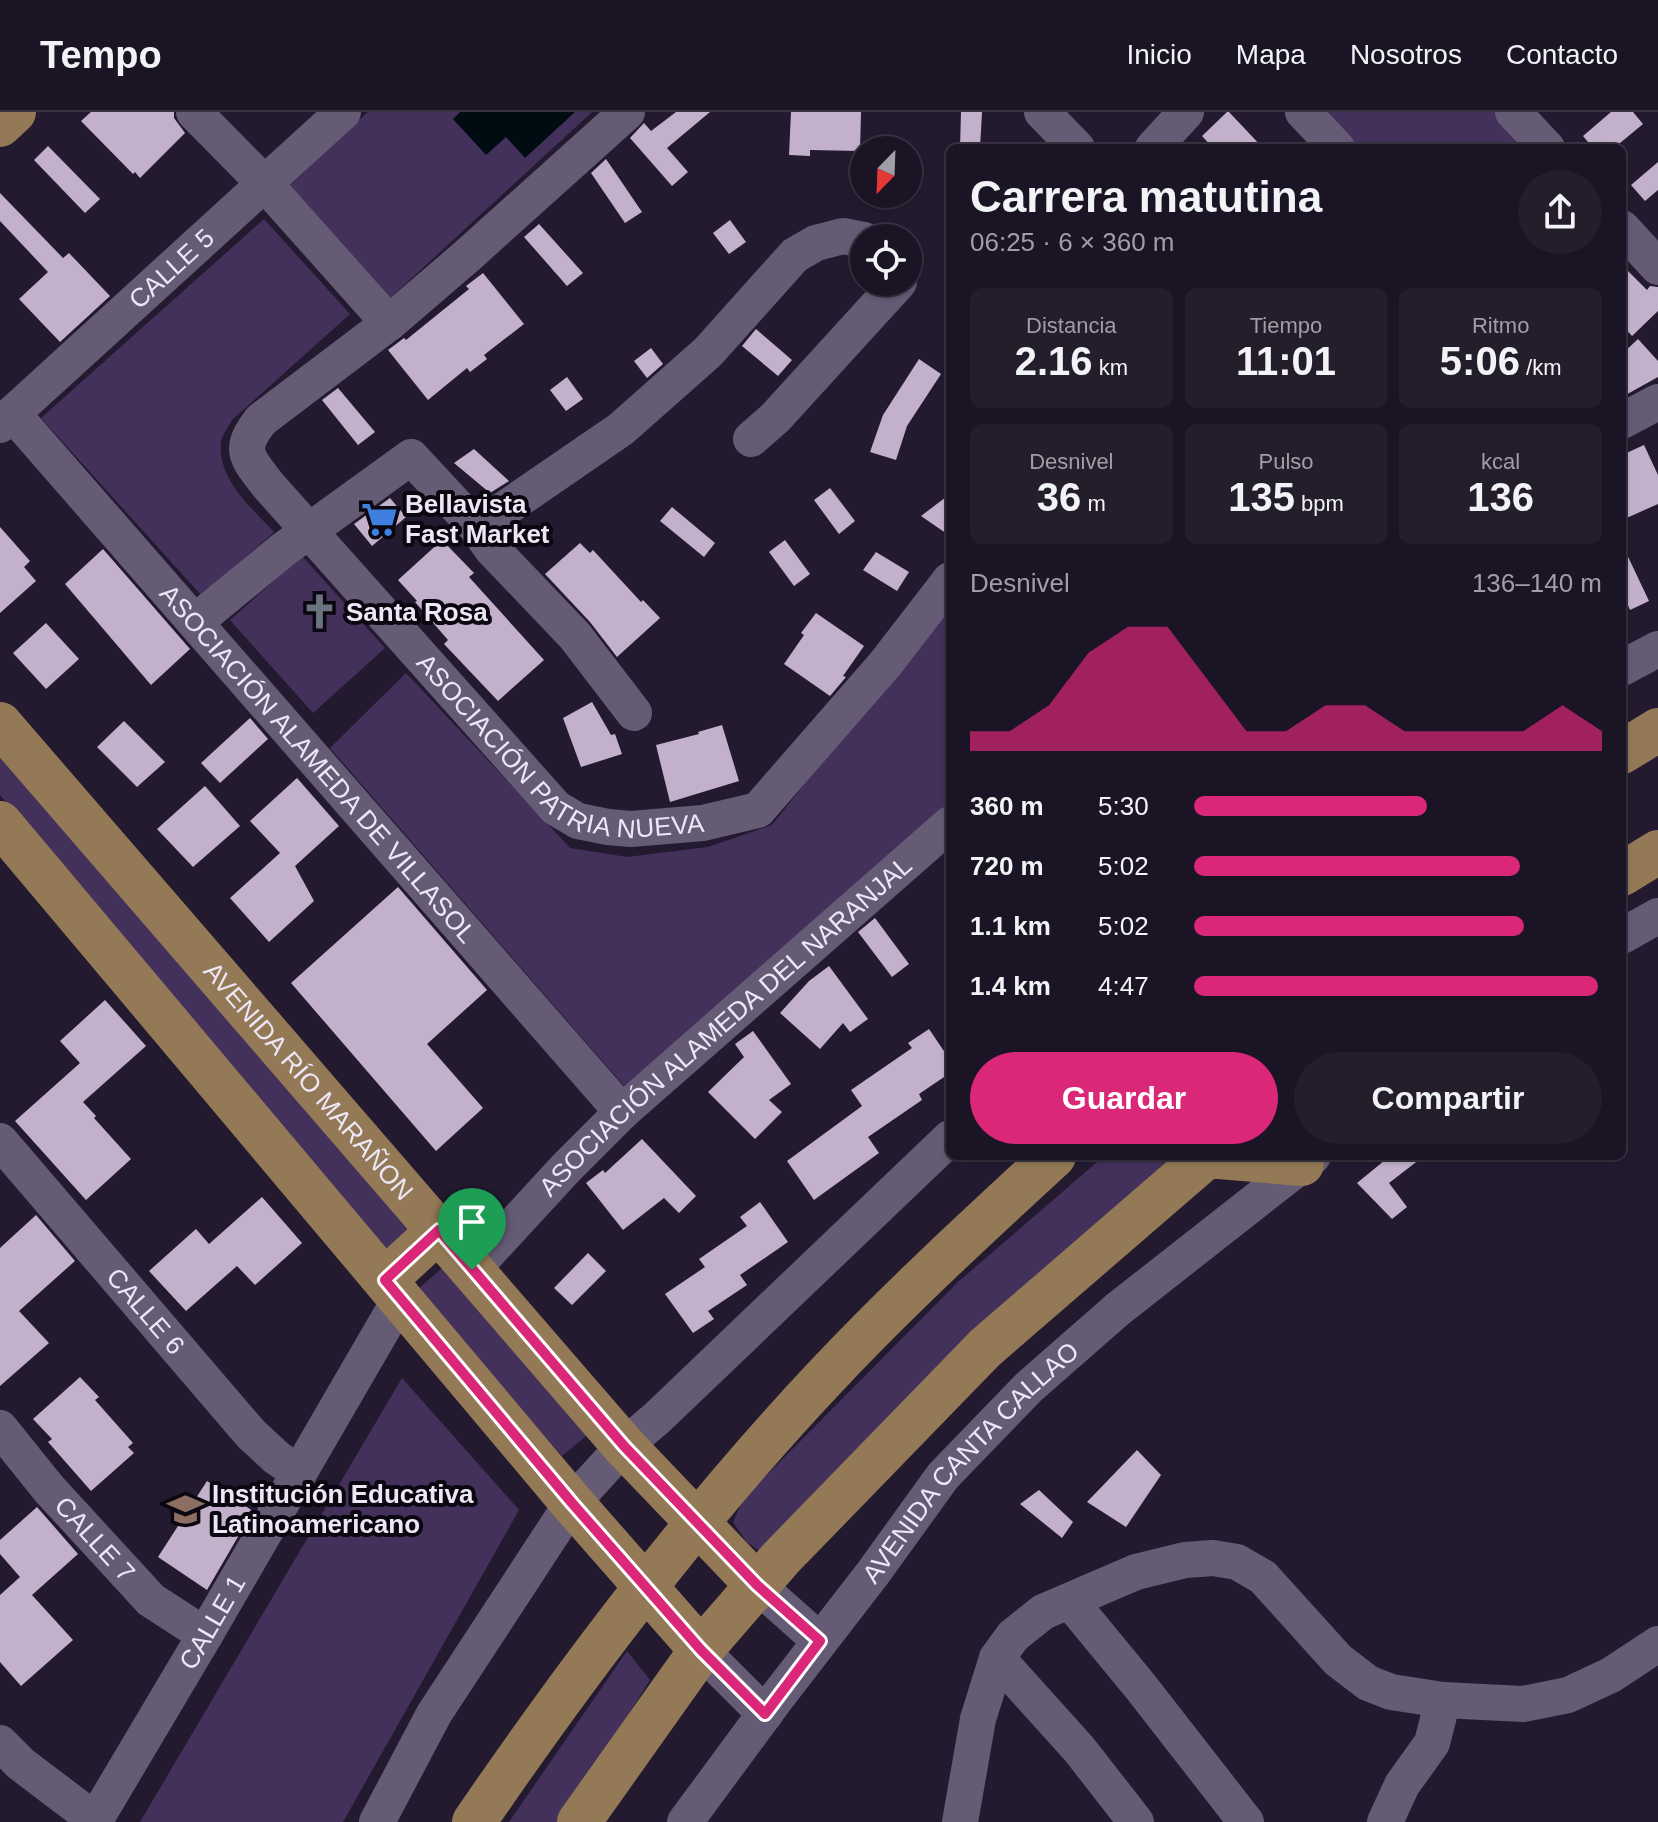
<!DOCTYPE html>
<html lang="es">
<meta charset="utf-8">
<style>
:root{--surface:#1a1424;--page:#231d2c;--text:#f1f3f6;--muted:#9f9ea6;--line:#383341;--accent:#db2777}
body{margin:0;font-family:Arial,sans-serif;background:var(--page);color:var(--text);height:100vh;display:flex;flex-direction:column;font-size:30px;white-space:nowrap}
*{box-sizing:border-box;margin:0}
p{font-size:26px;color:var(--muted)}
.icon{flex:none;width:44px;height:44px;fill:none;stroke:currentColor;stroke-width:2;stroke-linecap:round;stroke-linejoin:round}
.map{position:relative;flex:1;overflow:hidden}
.panel{position:absolute;left:946px;top:32px;width:680px;height:1016px;display:flex;flex-direction:column;background:var(--surface);border-radius:12px;box-shadow:0 2px 6px #0004,0 0 0 2px var(--line)}
.panel>*{flex:none}
.needle{width:52px;rotate:203deg}
.tools{position:absolute;left:850px;top:24px;display:grid;gap:16px}
.tools a{display:grid;place-items:center;width:72px;height:72px;border-radius:50%;background:var(--surface);box-shadow:0 2px 6px #0004,0 0 0 2px var(--line);font-size:40px}
.pin{position:absolute;display:grid;place-items:center;width:68px;height:68px;color:#fff;margin:-82px -34px;border-radius:50% 50% 50% 0;rotate:-45deg;box-shadow:0 0 8px #0007}
.pin .icon{rotate:45deg}
.round{display:grid;place-items:center;flex:none;width:84px;height:84px;border-radius:42px;background:var(--page)}
.summary{display:flex;align-items:center;justify-content:space-between;height:136px;padding:0 24px}
h1{font-size:44px;font-weight:800;line-height:60px}
.figures{display:grid;grid-template-columns:repeat(3,1fr);gap:12px;height:136px;padding:8px 24px}
.figures div{display:grid;align-content:center;border-radius:12px;background:var(--page);text-align:center}
.figures b{font-size:40px;font-weight:800}
.figures small{font-size:22px;font-weight:400}
.figures p{font-size:22px}
.chart{height:224px;padding:16px 24px}
.chart p{display:flex;justify-content:space-between}
.chart svg{width:100%;height:144px;margin-top:8px;fill:var(--accent);opacity:.7}
.cta{display:flex;gap:16px;margin-top:auto;padding:16px 24px}
.cta a{flex:1;height:92px;border-radius:48px;background:var(--accent);color:#fff;font-size:32px;font-weight:800;line-height:92px;text-align:center}
.cta a+a{background:var(--page);color:var(--text)}
ul{padding:0 24px;list-style:none;font-size:26px}
li{display:grid;grid-template-columns:128px 96px 1fr;align-items:center;height:60px}
li i{height:20px;border-radius:10px;background:var(--accent)}
header{display:flex;align-items:center;gap:48px;box-sizing:border-box;height:112px;padding:0 40px;background:var(--surface);border-bottom:2px solid var(--line)}
header strong{font-size:38px}
nav{display:flex;gap:44px;margin-inline-start:auto;font-size:28px}
.map>svg:first-child{display:block}
</style>
<header>
<strong>Tempo</strong>
<nav><a>Inicio</a><a>Mapa</a><a>Nosotros</a><a>Contacto</a></nav>
</header>
<div class="map">
<svg width="1658" height="1710" viewBox="0 0 1658 1710">
<rect width="100%" height="100%" fill="#231a30"/>
<!-- green -->
<path fill="#43315c" d="M368,0H592L387,189L286,77Z
M1318,0H1496L1530,36H1352Z
M264,107L350,202L232,308C229,314 222,323 221,330C217,367 251,395 274,420L202,484L41,306Z
M302,444L385,536L313,601L230,508Z
M950,480V696L624,974L330,636L406,561L570,736L627,745L708,735L772,713L878,580Z
M0,630L412,1116L384,1141L0,683Z
M1104,1044H1181L763,1442L746,1429L733,1410L744,1386L958,1170Z
M447,1152L592,1319L562,1344L417,1178Z
M402,1266L519,1398L343,1710H140Z
M627,1539L650,1568L562,1710H509Z"/>
<!-- water -->
<path fill="#000c11" d="M460,0H575L525,46L506,25L486,43L453,7Z"/>
<!-- building -->
<path fill="#c3b1cc" d="M91,0H174V6L185,21L140,66L135,60L133,62L81,9Z
M676,0H710L667,36L688,60L672,74L630,26L644,11L651,19Z
M791,0H861L860,39L810,38V44L789,43Z
M961,0H982L980,36H960Z
M1227,0H1229L1263,36H1213L1202,24Z
M1611,0H1633L1643,12L1614,36H1593L1583,24Z
M48,34L100,87L85,101L34,48Z
M606,47L642,100L625,111L591,61Z
M1658,50V78L1645,89L1631,73Z
M0,81L63,146L69,141L110,184L60,230L19,187L48,160L0,109Z
M730,108L746,130L729,142L713,121Z
M539,112L583,161L567,174L524,125Z
M1622,153L1647,178L1650,174L1658,175V199L1632,224L1622,213Z
M483,161L524,212L484,243L487,247L470,260L467,256L428,288L388,238L404,226L406,228L469,177L466,174Z
M756,217L792,248L778,264L742,234Z
M1638,227L1658,249V265L1622,285V242Z
M651,236L663,252L647,266L634,249Z
M919,247L941,262L907,314L896,348L870,340L883,303Z
M567,265L583,287L566,299L550,278Z
M338,276L375,320L358,333L322,288Z
M1644,333L1658,363V392L1622,408V343Z
M474,337L509,369L490,381L454,351Z
M830,376L855,409L839,422L814,388Z
M950,382V424L921,404Z
M390,386L406,405L372,434L354,412Z
M672,395L715,431L704,445L660,409Z
M0,415L30,449L24,455L36,469L0,501Z
M442,428L474,461L469,465L544,548L498,589L444,532L448,528L415,490L417,489L398,468Z
M785,428L810,462L794,474L769,440Z
M580,431L590,441L593,438L641,490L643,488L660,506L617,545L590,510L545,462Z
M1622,432L1649,489L1630,498L1622,480Z
M103,437L190,537L151,573L65,472Z
M876,440L909,460L897,479L863,458Z
M816,501L864,534L843,564L846,565L830,584L784,552L804,523L801,521Z
M46,511L79,547L46,577L13,541Z
M592,590L611,623L615,622L622,642L581,655L563,606Z
M250,606L268,627L220,671L201,651Z
M124,609L165,650L137,675L97,635Z
M722,613L739,669L670,690L656,633L699,622L698,620Z
M297,666L339,714L295,754L314,789L269,830L230,786L280,741L250,709Z
M205,674L240,714L193,755L157,717Z
M398,775L487,878L427,932L483,996L436,1039L291,871Z
M875,806L909,852L892,865L858,820Z
M829,854L868,907L850,920L843,911L820,937L780,901L809,869Z
M105,888L146,934L83,990L96,1004L94,1006L131,1047L86,1088L15,1009L80,951L60,929Z
M929,917L950,948V961L919,982L922,988L868,1025L879,1041L814,1088L787,1049L862,994L851,978L912,936L908,931Z
M753,919L791,972L769,988L782,1000L755,1027L708,980L744,945L735,932Z
M642,1027L696,1084L679,1101L664,1086L623,1118L586,1071L603,1058L605,1061Z
M1390,1044H1424L1389,1071L1407,1095L1392,1107L1357,1071Z
M262,1085L302,1131L255,1173L237,1154L186,1199L149,1159L196,1117L209,1132Z
M760,1090L788,1130L740,1163L747,1173L708,1199L714,1207L693,1221L665,1182L705,1155L699,1147L747,1114L740,1105Z
M36,1103L75,1149L19,1199L49,1231L0,1274V1136Z
M588,1141L606,1159L572,1193L554,1176Z
M80,1265L99,1285L95,1288L133,1331L128,1335L134,1341L91,1379L48,1330L52,1327L33,1307Z
M1137,1338L1161,1363L1126,1415L1087,1390Z
M207,1369L253,1399L207,1478L158,1445Z
M1039,1378L1073,1410L1062,1426L1020,1392Z
M37,1395L78,1442L32,1483L73,1528L21,1574L0,1550V1483L20,1465L0,1442V1428Z"/>
<g fill="none" stroke-linecap="round" stroke-linejoin="round">
<!-- minor -->
<g stroke="#655b75" stroke-width="36">
<path d="M194,0L265,72L389,211"/>
<path id="s1" d="M627,0L467,144L389,211L261,308C237,339 247,345 268,373L556,696L578,709L608,715L631,717L703,711L758,698L886,551L950,468"/>
<path d="M1042,0L1077,36"/>
<path d="M1303,0L1337,36"/>
<path d="M1513,0L1547,36"/>
<path d="M1153,36L1186,0"/>
<path d="M1622,116L1658,155"/>
<path id="s2" d="M13,302L622,1000"/>
<path d="M1622,309L1658,290"/>
<path id="s3" d="M0,313L343,0"/>
<path d="M751,327L775,306L899,170"/>
<path d="M477,416L621,317L708,240L795,143L816,131L843,124L864,128"/>
<path d="M195,510L284,437L411,345L477,416L492,437L575,524L634,601"/>
<path d="M1622,556L1658,537"/>
<path d="M1622,824L1658,804"/>
<path id="s4" d="M0,1029L251,1322L277,1346L299,1361"/>
<path id="s5" d="M472,1158L566,1056L622,1000L950,712"/>
<path id="s6" d="M0,1316L49,1377L151,1488L205,1523"/>
<path d="M757,1473L820,1529"/>
<path d="M1070,1489L1140,1574L1246,1710"/>
<path d="M701,1538L765,1602"/>
<path d="M997,1546L1079,1637L1136,1710"/>
<path d="M0,1631L21,1652L95,1708"/>
<path id="s7" d="M94,1710L205,1523L400,1187"/>
<path d="M377,1710L434,1602L572,1391L624,1334L657,1306L950,1026"/>
<path id="s8" d="M685,1710L778,1584L873,1461L943,1364L1029,1275L1118,1197L1313,1044"/>
<path d="M960,1710L978,1607L997,1546L1013,1524L1043,1500L1136,1460L1185,1448L1213,1446L1237,1450L1263,1465L1338,1548L1368,1571L1391,1580L1443,1588L1523,1592L1568,1583L1611,1563L1658,1532"/>
<path d="M1385,1710L1402,1673L1432,1631L1443,1588"/>
</g>
<!-- major -->
<g stroke="#937955" stroke-width="44">
<path d="M0,13L14,0"/>
<path id="s9" d="M0,612L624,1334L757,1473"/>
<path d="M1622,640L1658,618"/>
<path d="M0,711L572,1391L701,1538"/>
<path d="M1622,762L1658,740"/>
<path d="M385,1168L439,1118"/>
<path d="M474,1710C582,1552 699,1398 831,1259C902,1184 978,1114 1054,1044"/>
<path d="M579,1710L701,1538L781,1446L985,1236L1207,1044L1302,1052"/>
</g>
</g>
<g fill="none" stroke-linecap="round" stroke-linejoin="round">
<defs>
<path id="route" d="M439,1118L624,1334L757,1473L820,1529L765,1602L701,1538L572,1391L385,1168Z"/>
</defs>
<!-- route casing -->
<use href="#route" stroke="#fff" stroke-width="16"/>
<!-- route -->
<use href="#route" stroke="#db2777" stroke-width="10"/>
</g>
<!-- icons -->
<defs>
<symbol id="supermarket-bare" viewBox="-9 -9 18 18"><path d="M-6-5.5h2.5l.6 2H6L4.5 2H-2.5L-4.4-4H-6ZM-1.5 3.2a1.3 1.3 0 1 0 .1 0ZM3 3.2a1.3 1.3 0 1 0 .1 0Z" fill="#3f7fe0" stroke="#0a0710" stroke-width="2.5" paint-order="stroke"/></symbol>
<symbol id="church-bare" viewBox="-9 -9 18 18"><path d="M-1.2-6h2.4v3.5h3.3v2.4h-3.3V6h-2.4V-.1h-3.3v-2.4h3.3Z" fill="#6b7280" stroke="#0a0710" stroke-width="2.5" paint-order="stroke"/></symbol>
<symbol id="school-bare" viewBox="-9 -9 18 18"><path d="M0-5L7-2L0 1L-7-2ZM-4 1L0 2.5L4 1V4Q0 6-4 4Z" fill="#8d6e63" stroke="#0a0710" stroke-width="2.5" paint-order="stroke"/></symbol>
</defs>
<g fill-rule="evenodd">
<use href="#supermarket-bare" x="354" y="382" width="51" height="51"/>
<use href="#church-bare" x="294" y="474" width="51" height="51"/>
<use href="#school-bare" x="160" y="1372" width="51" height="51"/>
</g>
<g text-anchor="middle" stroke-width="8" stroke-linejoin="round" paint-order="stroke">
<!-- street labels -->
<g font-size="26" fill="#ece6f6" stroke="#0a0710">
<text dy="9" stroke="none"><textPath href="#s3" startOffset="232">CALLE 5</textPath></text>
<text dy="9" stroke="none"><textPath href="#s1" startOffset="962">ASOCIACIÓN PATRIA NUEVA</textPath></text>
<text dy="9" stroke="none"><textPath href="#s2" startOffset="464">ASOCIACIÓN ALAMEDA DE VILLASOL</textPath></text>
<text dy="9" stroke="none"><textPath href="#s5" startOffset="352">ASOCIACIÓN ALAMEDA DEL NARANJAL</textPath></text>
<text dy="9" stroke="none"><textPath href="#s9" startOffset="472">AVENIDA RÍO MARAÑON</textPath></text>
<text dy="9" stroke="none"><textPath href="#s4" startOffset="224">CALLE 6</textPath></text>
<text dy="9" stroke="none"><textPath href="#s8" startOffset="460">AVENIDA CANTA CALLAO</textPath></text>
<text dy="9" stroke="none"><textPath href="#s6" startOffset="146">CALLE 7</textPath></text>
<text dy="9" stroke="none"><textPath href="#s7" startOffset="232">CALLE 1</textPath></text>
</g>
<!-- poi labels -->
<g font-size="26" font-weight="bold" fill="#ece6f6" stroke="#0a0710" text-anchor="start">
<text x="405" y="401">Bellavista<tspan x="405" dy="30">Fast Market</tspan></text>
<text x="346" y="509">Santa Rosa</text>
<text x="212" y="1391">Institución Educativa<tspan x="212" dy="30">Latinoamericano</tspan></text>
</g>
</g>
</svg>
<div class="tools">
<a><svg class="needle" viewBox="-14 -14 28 28"><path d="M0-13l5 13h-10z" fill="#e53935"/><path d="M0 13l5-13h-10z" fill="#9f9ea6"/></svg></a>
<a><svg class="icon" aria-label="locate" viewBox="0 0 24 24"><circle cx="12" cy="12" r="6"/><path d="M12 2v4M12 18v4M2 12h4M18 12h4"/></svg></a>
</div>
<div class="pin" style="left:472px;top:1158px;background:#1e9e55"><svg class="icon" aria-label="arrive" viewBox="0 0 24 24"><path d="M6 21V4h12l-3 4 3 4H6"/></svg></div>
<section class="panel">
<div class="summary"><div><h1>Carrera matutina</h1><p>06:25 · 6 × 360 m</p></div><a class="round"><svg class="icon" aria-label="share" viewBox="0 0 24 24"><path d="M12 15V3M7 8l5-5 5 5M5 13v7h14v-7"/></svg></a></div>
<div class="figures">
<div><p>Distancia</p><b>2.16<small> km</small></b></div>
<div><p>Tiempo</p><b>11:01</b></div>
<div><p>Ritmo</p><b>5:06<small> /km</small></b></div>
</div>
<div class="figures">
<div><p>Desnivel</p><b>36<small> m</small></b></div>
<div><p>Pulso</p><b>135<small> bpm</small></b></div>
<div><p>kcal</p><b>136</b></div>
</div>
<div class="chart"><p><span>Desnivel</span>136–140 m</p>
<svg viewBox="0 0 160 44" preserveAspectRatio="none"><path d="M0 44V38L10 38L20 30L30 14L40 6L50 6L60 22L70 38L80 38L90 30L100 30L110 38L120 38L130 38L140 38L150 30L160 38V44z"/></svg>
</div>
<ul>
<li><b>360 m</b>5:30<i style="width:57%"></i></li>
<li><b>720 m</b>5:02<i style="width:80%"></i></li>
<li><b>1.1 km</b>5:02<i style="width:81%"></i></li>
<li><b>1.4 km</b>4:47<i style="width:99%"></i></li>
</ul>
<div class="cta"><a>Guardar</a><a>Compartir</a></div>
</section>
</div>
